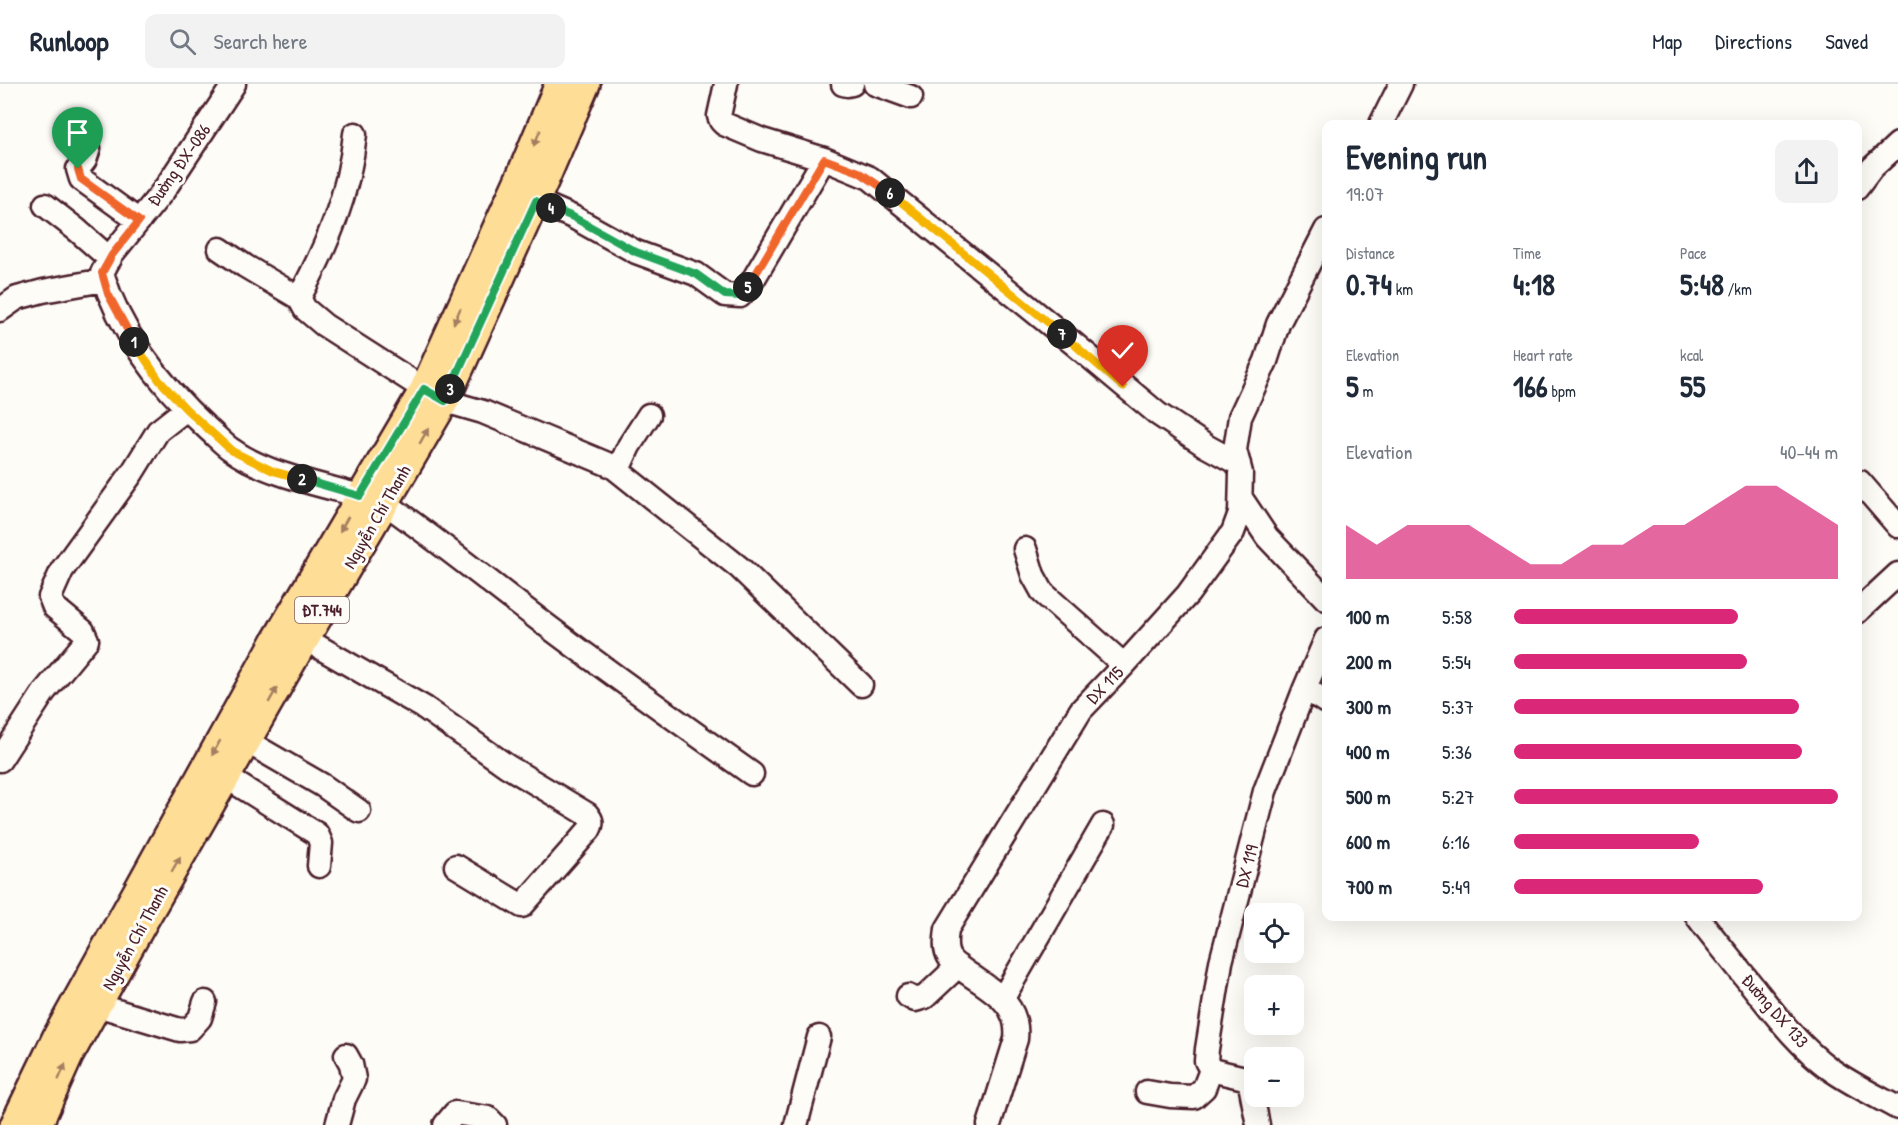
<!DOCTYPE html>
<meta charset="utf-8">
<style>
:root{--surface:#fff;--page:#f2f2f3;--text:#1f2937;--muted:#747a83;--line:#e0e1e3;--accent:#db2777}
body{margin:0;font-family:"Patrick Hand",sans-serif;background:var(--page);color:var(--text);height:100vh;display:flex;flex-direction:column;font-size:22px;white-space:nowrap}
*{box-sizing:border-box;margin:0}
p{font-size:20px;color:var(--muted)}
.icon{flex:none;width:33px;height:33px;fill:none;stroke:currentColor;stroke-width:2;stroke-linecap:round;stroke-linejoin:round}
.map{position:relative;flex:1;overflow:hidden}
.drawer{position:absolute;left:1322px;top:36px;width:540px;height:801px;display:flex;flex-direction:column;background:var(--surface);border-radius:12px;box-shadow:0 6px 24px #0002}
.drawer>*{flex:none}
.buttons{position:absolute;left:1244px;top:819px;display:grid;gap:12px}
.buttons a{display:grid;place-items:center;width:60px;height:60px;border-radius:12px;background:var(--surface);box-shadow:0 6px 24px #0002;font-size:30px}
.pin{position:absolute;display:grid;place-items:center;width:51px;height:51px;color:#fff;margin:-62px -26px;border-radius:50% 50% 50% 0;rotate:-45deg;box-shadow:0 0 6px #0007}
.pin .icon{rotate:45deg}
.km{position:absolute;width:30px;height:30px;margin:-15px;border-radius:50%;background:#222;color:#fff;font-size:16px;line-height:30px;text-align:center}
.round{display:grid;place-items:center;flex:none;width:63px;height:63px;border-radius:12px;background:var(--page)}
.overview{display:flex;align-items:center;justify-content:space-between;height:102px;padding:0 24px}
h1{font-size:33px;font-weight:700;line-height:45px}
.figures{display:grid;grid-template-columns:repeat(3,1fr);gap:9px;height:102px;padding:6px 24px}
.figures div{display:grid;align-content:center}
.figures b{font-size:30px;font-weight:700}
.figures small{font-size:16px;font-weight:400}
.figures p{font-size:16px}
.chart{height:168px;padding:12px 24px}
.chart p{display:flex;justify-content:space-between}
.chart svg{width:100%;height:108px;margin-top:6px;fill:var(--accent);opacity:.7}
ul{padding:0 24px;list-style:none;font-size:20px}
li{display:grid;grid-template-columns:96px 72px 1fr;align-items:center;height:45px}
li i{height:15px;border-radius:8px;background:var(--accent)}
header{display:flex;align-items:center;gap:36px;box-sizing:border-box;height:84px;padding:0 30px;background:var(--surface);border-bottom:2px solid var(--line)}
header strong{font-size:28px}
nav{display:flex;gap:33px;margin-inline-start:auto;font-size:21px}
.search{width:420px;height:54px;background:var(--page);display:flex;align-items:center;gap:15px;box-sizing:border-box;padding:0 21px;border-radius:12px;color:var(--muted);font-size:22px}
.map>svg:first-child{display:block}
</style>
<header>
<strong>Runloop</strong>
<div class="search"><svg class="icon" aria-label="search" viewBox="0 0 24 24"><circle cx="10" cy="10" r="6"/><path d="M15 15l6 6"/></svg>Search here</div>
<nav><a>Map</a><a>Directions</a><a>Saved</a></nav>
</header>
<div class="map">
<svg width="1898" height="1041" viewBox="0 0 1898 1041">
<rect width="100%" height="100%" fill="#fdfcf7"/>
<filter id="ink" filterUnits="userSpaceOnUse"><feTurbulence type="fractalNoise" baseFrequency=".0167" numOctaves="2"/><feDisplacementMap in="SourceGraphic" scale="12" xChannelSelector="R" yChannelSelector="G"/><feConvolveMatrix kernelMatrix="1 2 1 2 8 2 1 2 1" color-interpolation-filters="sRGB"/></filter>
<g filter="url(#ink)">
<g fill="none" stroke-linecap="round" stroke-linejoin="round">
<defs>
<path id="minor" d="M234,0L164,106L112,170L102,189C121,251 161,302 208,345C216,352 224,361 232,366C265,390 321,401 361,412
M726,0L719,32L721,37L724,40L762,56L824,75L870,94L1073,259L1158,330L1206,362L1239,380
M843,0L847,1L852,0
M875,0L911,13
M1381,40L1401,0
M89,64L85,76L78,85L81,95L139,137
M1857,104L1872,84L1898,60
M536,117L573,133L636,168L696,190L725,211L740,212L750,201L824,75
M45,121L77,146L110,175
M220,165L245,182L299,214L305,225L324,241L424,305
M299,214C327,162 349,110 355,50
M0,226L17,214L43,207L104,196
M445,317L483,328L612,382L740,484L861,601
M618,386L629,362L649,331
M1860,398L1898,442
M1241,414L1267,453L1326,515
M385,419C437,456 487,496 538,535C608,588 680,639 752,690
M1025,465L1033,491L1043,509L1124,581
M1857,528L1898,490
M305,555L425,624L507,682L587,730C592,736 593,739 589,746L522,822L456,782
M1305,604L1326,618
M246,657L322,701L359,727
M0,676L44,608L87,556L83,547L54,523L50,513L62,486L132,389L158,347L186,325
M226,693L317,750L321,759L319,782
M1697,832C1713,854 1730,873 1746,894C1772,926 1796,960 1830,985C1851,1000 1876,1012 1898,1024
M908,912L915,916L925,913L958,882
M1003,914L1103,741
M97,921L180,946L190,945L200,934L205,918
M1147,1008L1170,1012L1194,1013L1204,1004L1211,986
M337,1041L344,1015L354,995L351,980L346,971
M445,1041L455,1029L488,1034L495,1041
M796,1041L819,953
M989,1041L1016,955C1020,919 991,906 966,888C961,884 952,879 949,873C944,865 946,854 947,845L1081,626L1124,581L1188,510L1233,448L1240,429L1241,389L1235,366L1240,333L1266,277L1278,240L1326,146
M1258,1041L1249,995L1211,986L1206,977L1207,965L1221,878L1265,707L1305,604L1326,555"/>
<path id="major" d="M14,1041L57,952L276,556L424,305L522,88L559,0
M38,1041L69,972L144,837L297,569L445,317L544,98L586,0"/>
</defs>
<!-- minor casing -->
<use href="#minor" stroke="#4a1f2b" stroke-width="27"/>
<!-- major casing -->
<use href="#major" stroke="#4a1f2b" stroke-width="32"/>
<!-- minor -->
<use href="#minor" stroke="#fdfcf7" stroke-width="22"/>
<!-- major -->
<use href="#major" stroke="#fedd96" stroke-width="27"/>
</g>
<!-- one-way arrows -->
<defs><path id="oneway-solid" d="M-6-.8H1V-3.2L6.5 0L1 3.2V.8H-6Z" transform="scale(1.5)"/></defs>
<g fill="#a47e60">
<use href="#oneway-solid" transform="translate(537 54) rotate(113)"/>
<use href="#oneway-solid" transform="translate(457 232) rotate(114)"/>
<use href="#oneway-solid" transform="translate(424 352) rotate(-60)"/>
<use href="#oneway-solid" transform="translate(344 440) rotate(120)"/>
<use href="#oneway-solid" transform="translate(273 611) rotate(-60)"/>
<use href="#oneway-solid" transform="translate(216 664) rotate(119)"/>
<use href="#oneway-solid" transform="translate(176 780) rotate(-60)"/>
<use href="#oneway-solid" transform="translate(62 988) rotate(-66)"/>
</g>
</g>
<g fill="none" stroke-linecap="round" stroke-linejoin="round" filter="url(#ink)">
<defs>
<path id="split-1" d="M78,85L81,95L139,137L112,171L102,189L108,210L134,258"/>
<path id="split-2" d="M134,258L159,296L186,325L232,367L273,387L302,395"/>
<path id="split-3" d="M302,395L360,412L424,305L445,317L450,305"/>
<path id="split-4" d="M450,305L536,117L551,124"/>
<path id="split-5" d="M551,124L573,133L636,168L696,190L725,211L740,212L748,203"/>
<path id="split-6" d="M748,203L824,75L859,88L890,109"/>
<path id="split-7" d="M890,109L1062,250"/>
<path id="split-8" d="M1062,250L1123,303"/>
</defs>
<!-- split-1 casing -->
<use href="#split-1" stroke="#fff" stroke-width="12"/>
<!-- split-2 casing -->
<use href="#split-2" stroke="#fff" stroke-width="12"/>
<!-- split-3 casing -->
<use href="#split-3" stroke="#fff" stroke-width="12"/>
<!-- split-4 casing -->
<use href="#split-4" stroke="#fff" stroke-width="12"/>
<!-- split-5 casing -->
<use href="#split-5" stroke="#fff" stroke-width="12"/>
<!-- split-6 casing -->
<use href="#split-6" stroke="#fff" stroke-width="12"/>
<!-- split-7 casing -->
<use href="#split-7" stroke="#fff" stroke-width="12"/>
<!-- split-8 casing -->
<use href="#split-8" stroke="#fff" stroke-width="12"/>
<!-- split-1 -->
<use href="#split-1" stroke="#f0652b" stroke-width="8"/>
<!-- split-2 -->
<use href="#split-2" stroke="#f5b400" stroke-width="8"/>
<!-- split-3 -->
<use href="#split-3" stroke="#22a559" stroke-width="8"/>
<!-- split-4 -->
<use href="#split-4" stroke="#22a559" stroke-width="8"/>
<!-- split-5 -->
<use href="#split-5" stroke="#22a559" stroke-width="8"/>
<!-- split-6 -->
<use href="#split-6" stroke="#f0652b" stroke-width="8"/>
<!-- split-7 -->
<use href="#split-7" stroke="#f5b400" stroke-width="8"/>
<!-- split-8 -->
<use href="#split-8" stroke="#f5b400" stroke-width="8"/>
</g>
<g text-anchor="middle" stroke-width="6" stroke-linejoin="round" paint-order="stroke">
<!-- shield labels -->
<rect fill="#fdfcf7" stroke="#806168" stroke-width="1.5" x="295" y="513" width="54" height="26" rx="4.5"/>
<g font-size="16" font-weight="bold" fill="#4a1f2b">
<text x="322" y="532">ĐT.744</text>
</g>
<!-- street labels -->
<g font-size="18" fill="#4a1f2b" stroke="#fdfcf7">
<text transform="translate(179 81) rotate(-55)" y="6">Đường ĐX-086</text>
<text transform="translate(377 433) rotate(-60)" y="6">Nguyễn Chí Thanh</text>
<text transform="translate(1105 601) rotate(-46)" y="6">DX 115</text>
<text transform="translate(1247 782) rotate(-75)" y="6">DX 119</text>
<text transform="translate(135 854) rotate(-61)" y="6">Nguyễn Chí Thanh</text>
<text transform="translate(1775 927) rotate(49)" y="6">Đường DX 133</text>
</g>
</g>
</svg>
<div class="buttons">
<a><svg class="icon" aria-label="locate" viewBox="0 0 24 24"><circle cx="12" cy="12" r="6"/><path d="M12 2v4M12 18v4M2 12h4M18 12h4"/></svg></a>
<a>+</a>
<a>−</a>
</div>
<div class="pin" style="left:78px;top:85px;background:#1e9e55"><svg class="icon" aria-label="arrive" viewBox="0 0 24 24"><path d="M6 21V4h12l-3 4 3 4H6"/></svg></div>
<div class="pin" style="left:1123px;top:303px;background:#d93025"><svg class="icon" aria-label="check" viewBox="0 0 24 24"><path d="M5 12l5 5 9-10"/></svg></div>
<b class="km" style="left:134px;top:258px">1</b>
<b class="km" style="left:302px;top:395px">2</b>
<b class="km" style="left:450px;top:305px">3</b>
<b class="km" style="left:551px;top:124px">4</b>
<b class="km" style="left:748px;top:203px">5</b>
<b class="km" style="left:890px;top:109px">6</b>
<b class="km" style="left:1062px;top:250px">7</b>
<section class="drawer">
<div class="overview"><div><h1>Evening run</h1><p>19:07</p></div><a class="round"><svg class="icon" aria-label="share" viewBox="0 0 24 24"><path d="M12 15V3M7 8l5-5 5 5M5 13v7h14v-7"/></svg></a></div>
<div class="figures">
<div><p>Distance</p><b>0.74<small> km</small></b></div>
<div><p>Time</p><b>4:18</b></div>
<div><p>Pace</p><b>5:48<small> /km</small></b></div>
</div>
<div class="figures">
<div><p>Elevation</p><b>5<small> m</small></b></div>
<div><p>Heart rate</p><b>166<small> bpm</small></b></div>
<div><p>kcal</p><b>55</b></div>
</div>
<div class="chart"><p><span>Elevation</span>40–44 m</p>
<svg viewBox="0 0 160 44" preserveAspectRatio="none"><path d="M0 44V22L10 30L20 22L30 22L40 22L50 30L60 38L70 38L80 30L90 30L100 22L110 22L120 14L130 6L140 6L150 14L160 22V44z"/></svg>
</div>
<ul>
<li><b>100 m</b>5:58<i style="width:69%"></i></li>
<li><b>200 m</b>5:54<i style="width:72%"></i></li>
<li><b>300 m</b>5:37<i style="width:88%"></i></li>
<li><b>400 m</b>5:36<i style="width:89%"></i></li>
<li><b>500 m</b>5:27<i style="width:100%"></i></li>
<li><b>600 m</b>6:16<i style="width:57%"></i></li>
<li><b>700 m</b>5:49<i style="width:77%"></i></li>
</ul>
</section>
</div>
